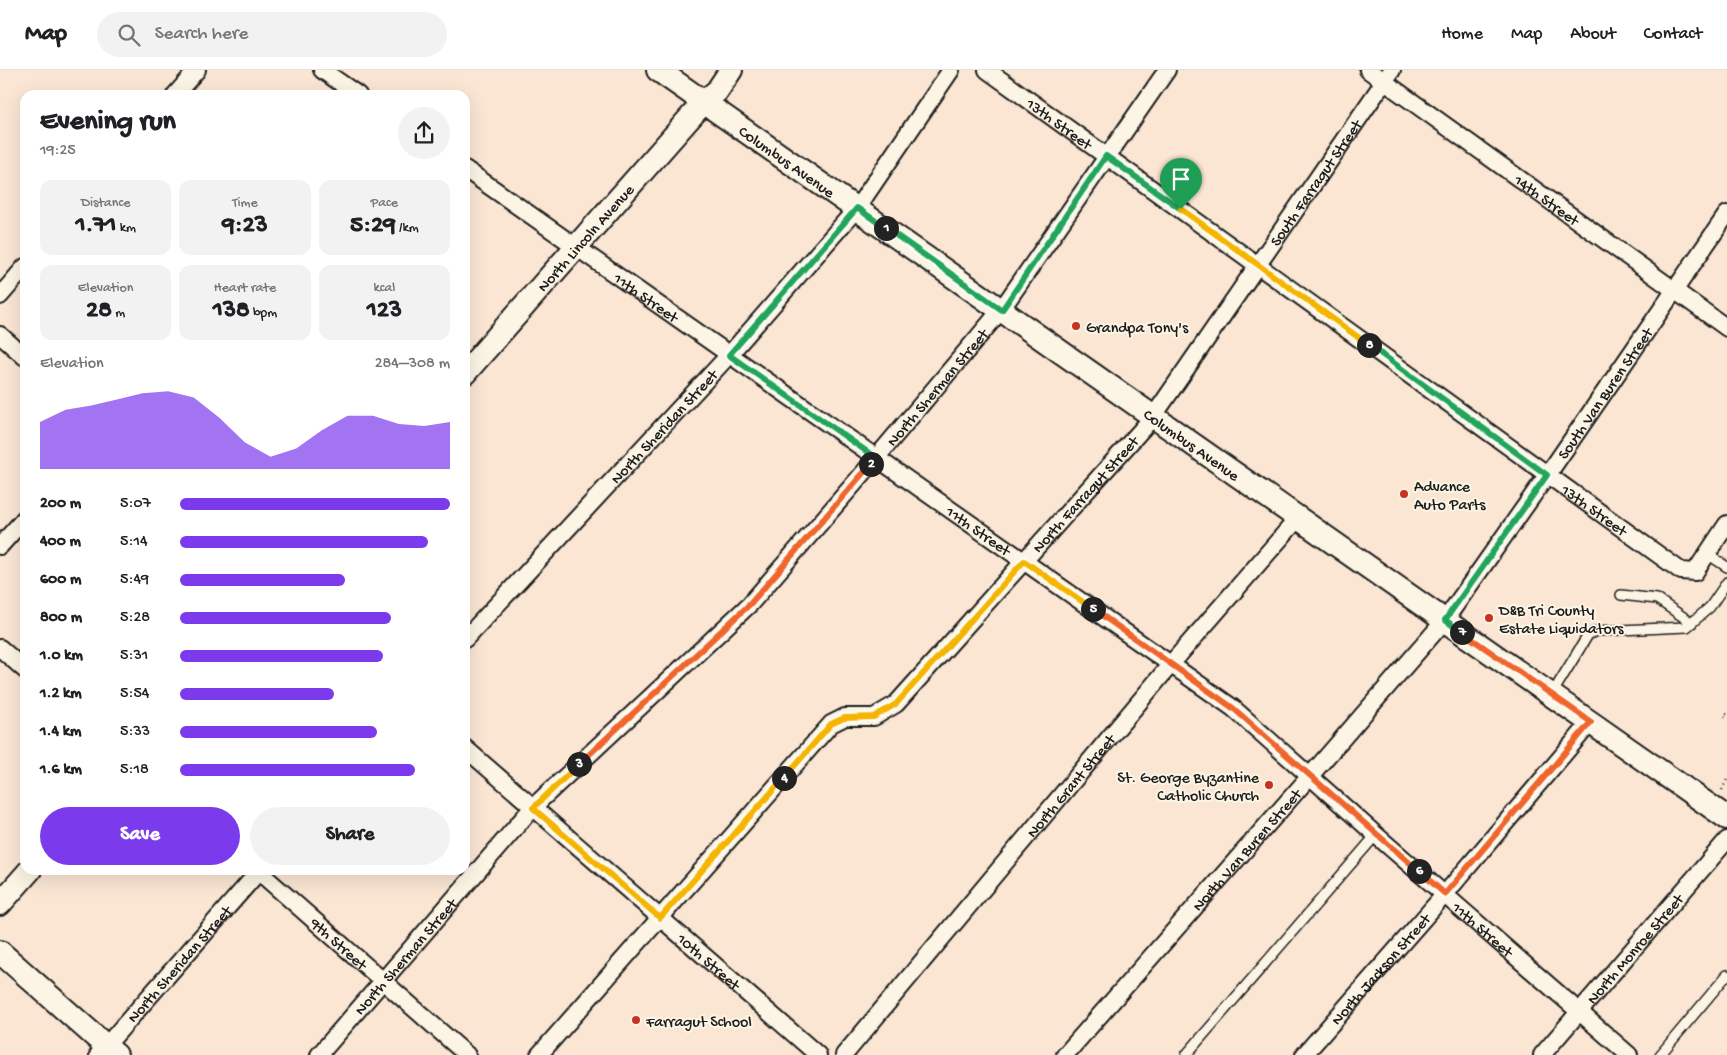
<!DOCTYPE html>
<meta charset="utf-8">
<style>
:root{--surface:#fff;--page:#f2f2f2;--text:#202124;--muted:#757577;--line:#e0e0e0;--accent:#7c3aed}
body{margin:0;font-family:"Gochi Hand",sans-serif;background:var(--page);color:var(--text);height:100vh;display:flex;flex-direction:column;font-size:19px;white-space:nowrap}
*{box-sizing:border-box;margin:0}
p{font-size:16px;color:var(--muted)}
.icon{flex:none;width:28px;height:28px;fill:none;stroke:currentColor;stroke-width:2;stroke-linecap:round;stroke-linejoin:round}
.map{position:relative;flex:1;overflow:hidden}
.drawer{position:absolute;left:20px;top:20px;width:450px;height:785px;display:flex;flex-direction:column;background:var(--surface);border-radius:15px;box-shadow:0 5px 20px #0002}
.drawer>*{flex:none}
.pin{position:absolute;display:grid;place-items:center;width:42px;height:42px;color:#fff;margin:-51px -21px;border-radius:50% 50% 50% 0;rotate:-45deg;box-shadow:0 0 5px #0007}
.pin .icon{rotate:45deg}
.km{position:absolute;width:25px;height:25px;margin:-12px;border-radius:50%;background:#222;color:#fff;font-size:14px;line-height:25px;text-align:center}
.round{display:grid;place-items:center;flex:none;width:52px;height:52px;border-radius:26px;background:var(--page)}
.head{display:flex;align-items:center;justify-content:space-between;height:85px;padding:0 20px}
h1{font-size:28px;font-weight:800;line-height:38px}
.figures{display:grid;grid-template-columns:repeat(3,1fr);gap:8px;height:85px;padding:5px 20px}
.figures div{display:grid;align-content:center;border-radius:12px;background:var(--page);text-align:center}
.figures b{font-size:25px;font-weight:800}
.figures small{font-size:14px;font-weight:400}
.figures p{font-size:14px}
.chart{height:140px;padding:10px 20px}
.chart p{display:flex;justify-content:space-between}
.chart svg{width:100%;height:90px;margin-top:5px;fill:var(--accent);opacity:.7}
.action{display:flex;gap:10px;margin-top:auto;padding:10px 20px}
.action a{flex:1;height:58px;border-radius:30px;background:var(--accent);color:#fff;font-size:20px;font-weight:800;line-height:58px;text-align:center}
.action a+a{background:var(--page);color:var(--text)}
ul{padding:0 20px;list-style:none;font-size:16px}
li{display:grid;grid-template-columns:80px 60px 1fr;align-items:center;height:38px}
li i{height:12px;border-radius:6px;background:var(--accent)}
header{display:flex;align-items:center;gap:30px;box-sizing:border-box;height:70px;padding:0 25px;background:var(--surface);border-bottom:1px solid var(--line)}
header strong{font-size:24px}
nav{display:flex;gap:28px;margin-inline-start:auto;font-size:18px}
.search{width:350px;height:45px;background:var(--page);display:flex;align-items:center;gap:12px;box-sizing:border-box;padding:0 18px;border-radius:28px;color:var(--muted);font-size:19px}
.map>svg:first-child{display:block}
</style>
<header>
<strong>Map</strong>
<div class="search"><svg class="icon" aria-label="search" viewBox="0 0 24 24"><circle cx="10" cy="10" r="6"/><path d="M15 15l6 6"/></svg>Search here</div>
<nav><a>Home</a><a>Map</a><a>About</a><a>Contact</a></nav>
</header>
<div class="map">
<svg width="1727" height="985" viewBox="0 0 1727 985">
<rect width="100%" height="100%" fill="#fbe6d4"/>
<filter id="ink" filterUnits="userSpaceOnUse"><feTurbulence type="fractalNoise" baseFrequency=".02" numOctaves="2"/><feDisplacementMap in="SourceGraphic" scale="10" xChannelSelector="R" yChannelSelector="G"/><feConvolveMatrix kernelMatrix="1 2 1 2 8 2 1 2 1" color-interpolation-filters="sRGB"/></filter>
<g filter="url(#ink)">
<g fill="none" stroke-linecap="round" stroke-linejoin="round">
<defs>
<path id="lane" d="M1706,483L1727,497
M1621,525L1657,529L1692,553
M1552,624L1588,565L1597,561L1687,557L1710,537L1727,512
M1186,985L1376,765
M1660,985L1727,905"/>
<g id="street">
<path d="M322,0L358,25"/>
<path id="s1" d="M987,0L1681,501L1695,502L1727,454"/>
<path id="s2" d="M1368,0L1727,258"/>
<path d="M175,25L197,0"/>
<path id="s3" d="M465,99L1233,638L1376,765L1629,985"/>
<path d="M0,226L25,197"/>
<path d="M0,265L25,287"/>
<path d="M0,476L25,448"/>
<path id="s4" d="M465,569L729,285L857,138L951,0"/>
<path d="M0,578L25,600"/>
<path id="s5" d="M465,678L818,985"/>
<path id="s6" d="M257,800L467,985"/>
<path id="s7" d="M98,985L260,800"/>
<path id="s8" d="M319,985L533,737L750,534L866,400L1001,240L1167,0"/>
<path id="s9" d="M539,985L793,697L831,654L845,647H874L896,634L1153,347L1392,0"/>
<path id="s10" d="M844,985L1171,594L1299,447"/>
<path id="s11" d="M1065,985L1310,706L1445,550L1555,394L1727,144"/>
<path id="s12" d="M1304,985L1445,824L1591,652"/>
<path id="s13" d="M1542,985L1727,770"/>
</g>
<g id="secondary">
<path id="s14" d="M658,0L1727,748"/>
<path id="s15" d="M465,303L687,51L704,32L717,21L731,0"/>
<path d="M0,834L30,800"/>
<path d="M0,882L116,985"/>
</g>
</defs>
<!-- lane casing -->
<use href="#lane" stroke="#1c1c1c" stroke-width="12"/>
<!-- street casing -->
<use href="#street" stroke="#1c1c1c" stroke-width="20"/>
<!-- secondary casing -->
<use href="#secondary" stroke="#1c1c1c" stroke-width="26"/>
<!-- path -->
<path stroke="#1c1c1c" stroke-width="2.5" stroke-dasharray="1 4" stroke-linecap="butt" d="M1727,643L1724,645L1727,648
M1722,720L1727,710"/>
<!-- lane -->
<use href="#lane" stroke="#fcf5e5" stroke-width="9"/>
<!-- street -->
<use href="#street" stroke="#fcf5e5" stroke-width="16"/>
<!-- secondary -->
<use href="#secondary" stroke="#fcf5e5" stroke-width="22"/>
</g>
</g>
<g fill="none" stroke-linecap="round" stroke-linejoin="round" filter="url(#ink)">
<defs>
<path id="split-1" d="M886,158L1002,240L1106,86L1181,139"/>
<path id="split-2" d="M871,394L876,388L729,285L857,138L886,158"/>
<path id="split-3" d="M579,694L750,534L871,394"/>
<path id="split-4" d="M579,694L533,738L660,848L784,708"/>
<path id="split-5" d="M784,708L831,654L844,648L874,647L896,634L1024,491L1093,539"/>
<path id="split-6" d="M1093,539L1233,638L1419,801"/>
<path id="split-7" d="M1419,801L1445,824L1591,652L1462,562"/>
<path id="split-8" d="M1369,275L1547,405L1445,550L1462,562"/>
<path id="split-9" d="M1181,139L1369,275"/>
</defs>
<!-- split-1 casing -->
<use href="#split-1" stroke="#fff" stroke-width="10"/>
<!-- split-2 casing -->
<use href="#split-2" stroke="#fff" stroke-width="10"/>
<!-- split-3 casing -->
<use href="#split-3" stroke="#fff" stroke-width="10"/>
<!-- split-4 casing -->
<use href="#split-4" stroke="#fff" stroke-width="10"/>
<!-- split-5 casing -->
<use href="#split-5" stroke="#fff" stroke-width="10"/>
<!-- split-6 casing -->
<use href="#split-6" stroke="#fff" stroke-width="10"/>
<!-- split-7 casing -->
<use href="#split-7" stroke="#fff" stroke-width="10"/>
<!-- split-8 casing -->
<use href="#split-8" stroke="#fff" stroke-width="10"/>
<!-- split-9 casing -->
<use href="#split-9" stroke="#fff" stroke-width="10"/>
<!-- split-1 -->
<use href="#split-1" stroke="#22a559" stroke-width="6"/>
<!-- split-2 -->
<use href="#split-2" stroke="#22a559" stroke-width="6"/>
<!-- split-3 -->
<use href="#split-3" stroke="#f0652b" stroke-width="6"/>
<!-- split-4 -->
<use href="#split-4" stroke="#f5b400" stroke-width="6"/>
<!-- split-5 -->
<use href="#split-5" stroke="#f5b400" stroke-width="6"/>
<!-- split-6 -->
<use href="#split-6" stroke="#f0652b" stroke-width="6"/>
<!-- split-7 -->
<use href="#split-7" stroke="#f0652b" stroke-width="6"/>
<!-- split-8 -->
<use href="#split-8" stroke="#22a559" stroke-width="6"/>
<!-- split-9 -->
<use href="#split-9" stroke="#f5b400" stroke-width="6"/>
</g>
<!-- markers -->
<g fill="#c8321e" stroke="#fcf5e5" stroke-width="2">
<circle cx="1076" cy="256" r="5"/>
<circle cx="1404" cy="424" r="5"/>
<circle cx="1489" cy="548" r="5"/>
<circle cx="1269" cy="715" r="5"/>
<circle cx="636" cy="950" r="5"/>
</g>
<g text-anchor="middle" stroke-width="4" stroke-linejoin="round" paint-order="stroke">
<!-- street labels -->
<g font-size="16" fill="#1c1c1c" stroke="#fcf5e5">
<text dy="6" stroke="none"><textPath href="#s1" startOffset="90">13th Street</textPath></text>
<text dy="6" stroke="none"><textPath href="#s14" startOffset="158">Columbus Avenue</textPath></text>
<text dy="6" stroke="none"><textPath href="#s9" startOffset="1182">South Farragut Street</textPath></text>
<text dy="6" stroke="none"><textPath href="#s2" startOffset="221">14th Street</textPath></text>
<text dy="6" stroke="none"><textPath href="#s15" startOffset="181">North Lincoln Avenue</textPath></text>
<text dy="6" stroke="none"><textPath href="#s3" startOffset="222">11th Street</textPath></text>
<text dy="6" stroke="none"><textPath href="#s8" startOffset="911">North Sherman Street</textPath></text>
<text dy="6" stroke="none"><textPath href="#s11" startOffset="855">South Van Buren Street</textPath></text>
<text dy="6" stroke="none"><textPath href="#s4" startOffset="291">North Sheridan Street</textPath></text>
<text dy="6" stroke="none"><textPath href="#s14" startOffset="652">Columbus Avenue</textPath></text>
<text dy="6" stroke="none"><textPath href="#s9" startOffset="794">North Farragut Street</textPath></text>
<text dy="6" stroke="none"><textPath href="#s1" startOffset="750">13th Street</textPath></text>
<text dy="6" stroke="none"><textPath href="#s3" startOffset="628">11th Street</textPath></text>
<text dy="6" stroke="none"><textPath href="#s10" startOffset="352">North Grant Street</textPath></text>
<text dy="6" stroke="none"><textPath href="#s11" startOffset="274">North Van Buren Street</textPath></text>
<text dy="6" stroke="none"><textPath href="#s3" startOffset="1272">11th Street</textPath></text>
<text dy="6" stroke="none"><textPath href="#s6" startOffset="110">9th Street</textPath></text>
<text dy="6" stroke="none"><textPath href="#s13" startOffset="141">North Monroe Street</textPath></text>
<text dy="6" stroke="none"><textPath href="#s8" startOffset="131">North Sherman Street</textPath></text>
<text dy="6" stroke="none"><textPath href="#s5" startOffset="324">10th Street</textPath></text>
<text dy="6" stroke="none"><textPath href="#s7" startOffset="122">North Sheridan Street</textPath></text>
<text dy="6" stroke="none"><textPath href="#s12" startOffset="115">North Jackson Street</textPath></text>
</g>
<!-- poi labels -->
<g font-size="16" fill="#1c1c1c" stroke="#fcf5e5" text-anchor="start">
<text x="1086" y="262">Grandpa Tony's</text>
<text x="1414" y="421">Advance<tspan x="1414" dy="18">Auto Parts</tspan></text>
<text x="1499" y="545">D&amp;B Tri County<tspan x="1499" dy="18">Estate Liquidators</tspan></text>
<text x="1259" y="712" text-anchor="end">St. George Byzantine<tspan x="1259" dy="18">Catholic Church</tspan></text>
<text x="646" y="956">Farragut School</text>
</g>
</g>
</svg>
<div class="pin" style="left:1181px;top:139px;background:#1e9e55"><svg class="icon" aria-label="arrive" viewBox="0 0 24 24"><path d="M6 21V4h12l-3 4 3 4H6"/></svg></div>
<b class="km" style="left:886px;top:158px">1</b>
<b class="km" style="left:871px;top:394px">2</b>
<b class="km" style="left:579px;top:694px">3</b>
<b class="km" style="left:784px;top:708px">4</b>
<b class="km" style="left:1093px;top:539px">5</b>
<b class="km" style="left:1419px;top:801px">6</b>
<b class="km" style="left:1462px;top:562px">7</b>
<b class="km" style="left:1369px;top:275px">8</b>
<section class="drawer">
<div class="head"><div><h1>Evening run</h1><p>19:25</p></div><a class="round"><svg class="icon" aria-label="share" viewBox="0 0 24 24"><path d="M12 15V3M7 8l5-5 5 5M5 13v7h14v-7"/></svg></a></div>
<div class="figures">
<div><p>Distance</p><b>1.71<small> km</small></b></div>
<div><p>Time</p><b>9:23</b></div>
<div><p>Pace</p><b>5:29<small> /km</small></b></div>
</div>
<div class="figures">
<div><p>Elevation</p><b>28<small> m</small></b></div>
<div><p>Heart rate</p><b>138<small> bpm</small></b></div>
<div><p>kcal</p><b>123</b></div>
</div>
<div class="chart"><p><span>Elevation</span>284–308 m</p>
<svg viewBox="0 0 160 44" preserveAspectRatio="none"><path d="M0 44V21L10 15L20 13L30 10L40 7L50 6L60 9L70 19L80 31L90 38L100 34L110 25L120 18L130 18L140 22L150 23L160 21V44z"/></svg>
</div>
<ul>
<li><b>200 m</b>5:07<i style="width:100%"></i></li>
<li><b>400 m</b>5:14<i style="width:92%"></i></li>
<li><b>600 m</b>5:49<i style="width:61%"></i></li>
<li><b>800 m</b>5:28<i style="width:78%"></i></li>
<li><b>1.0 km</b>5:31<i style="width:75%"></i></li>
<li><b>1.2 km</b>5:54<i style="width:57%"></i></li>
<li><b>1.4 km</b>5:33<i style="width:73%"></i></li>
<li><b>1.6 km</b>5:18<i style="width:87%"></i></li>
</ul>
<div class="action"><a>Save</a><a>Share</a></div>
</section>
</div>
